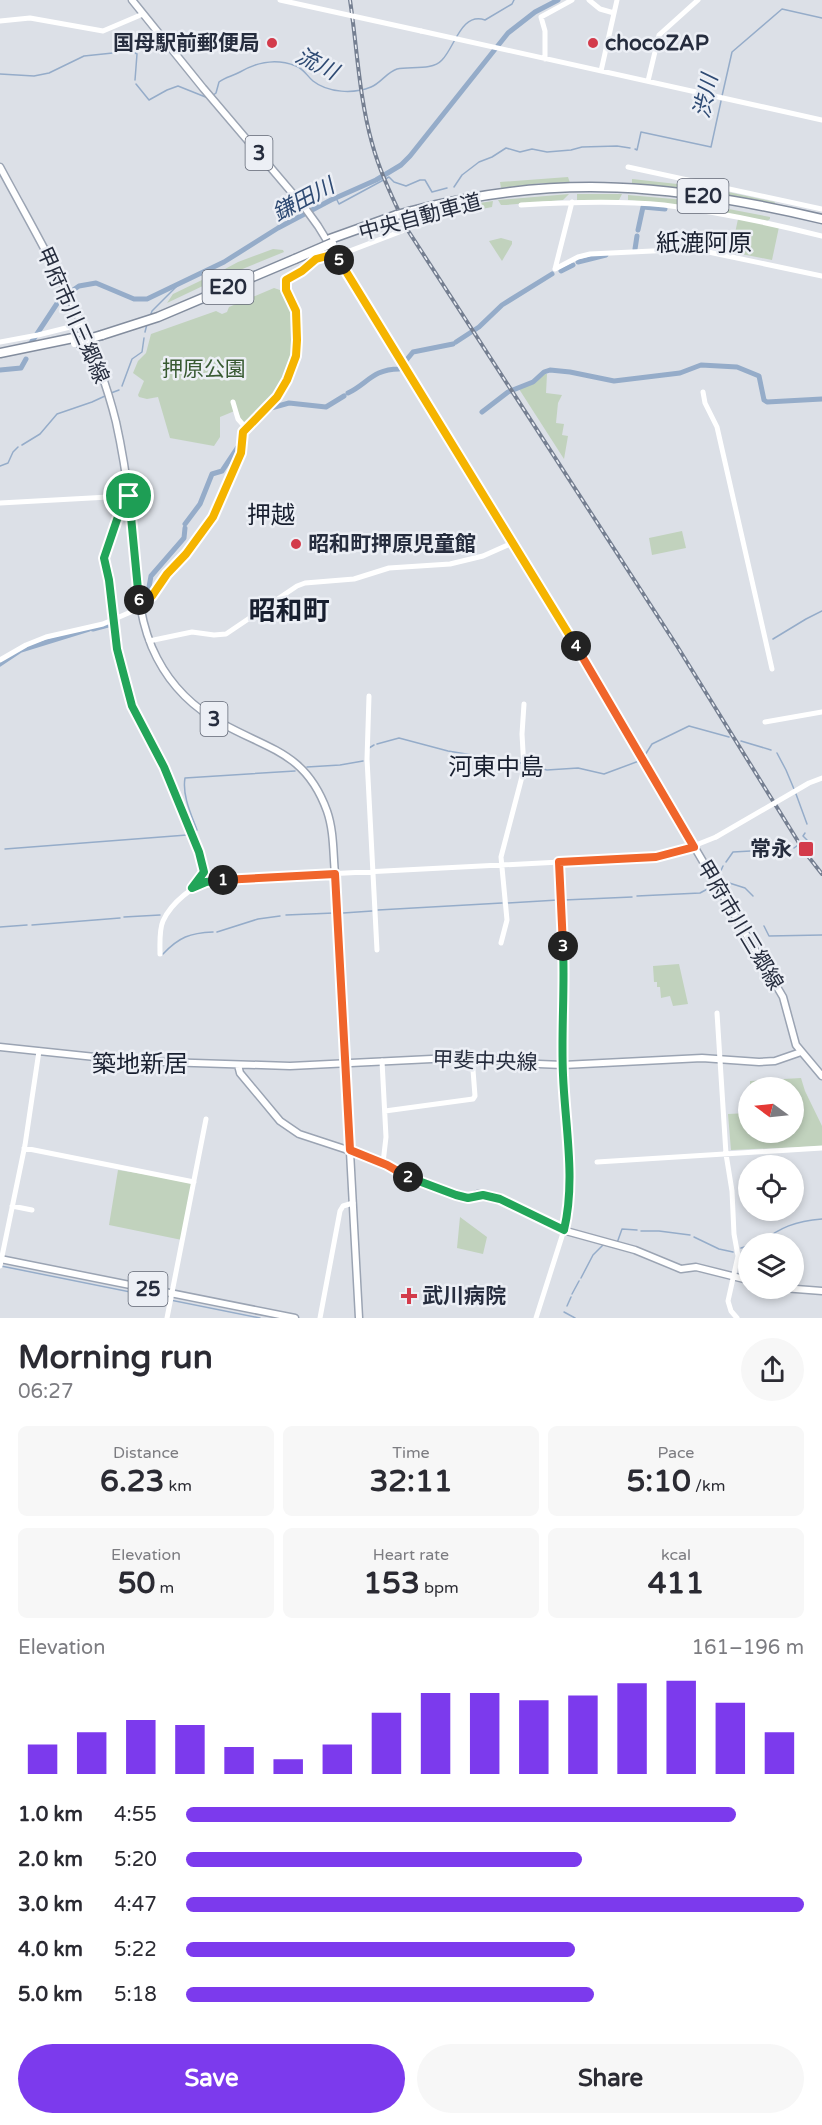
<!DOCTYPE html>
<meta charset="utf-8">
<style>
:root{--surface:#fff;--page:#f7f7f7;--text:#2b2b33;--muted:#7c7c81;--accent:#7c3aed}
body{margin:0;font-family:"Varela Round","Noto Sans JP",sans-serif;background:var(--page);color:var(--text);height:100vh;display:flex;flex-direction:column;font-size:22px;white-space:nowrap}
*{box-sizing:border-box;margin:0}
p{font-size:20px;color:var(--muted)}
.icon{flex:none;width:33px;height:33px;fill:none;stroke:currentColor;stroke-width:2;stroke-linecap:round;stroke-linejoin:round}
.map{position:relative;height:1318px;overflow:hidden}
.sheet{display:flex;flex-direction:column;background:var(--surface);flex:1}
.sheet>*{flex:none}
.needle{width:39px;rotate:285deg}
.buttons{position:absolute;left:738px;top:1077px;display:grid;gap:12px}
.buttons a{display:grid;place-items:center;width:66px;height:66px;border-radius:50%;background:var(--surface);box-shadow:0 3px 9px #0003;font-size:30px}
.pin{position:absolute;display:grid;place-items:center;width:51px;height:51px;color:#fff;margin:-26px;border:3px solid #fff;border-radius:50%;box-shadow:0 2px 6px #0007}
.km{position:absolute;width:30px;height:30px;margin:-15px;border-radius:50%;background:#222;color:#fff;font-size:16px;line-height:30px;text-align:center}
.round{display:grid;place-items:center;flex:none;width:63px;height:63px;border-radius:32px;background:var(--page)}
.head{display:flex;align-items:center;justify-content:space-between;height:102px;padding:0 18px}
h1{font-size:33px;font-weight:700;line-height:45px}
.metrics{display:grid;grid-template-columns:repeat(3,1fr);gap:9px;height:102px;padding:6px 18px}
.metrics div{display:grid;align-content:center;border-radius:9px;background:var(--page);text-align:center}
.metrics b{font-size:30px;font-weight:700}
.metrics small{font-size:16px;font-weight:400}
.metrics p{font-size:16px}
.chart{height:168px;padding:12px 18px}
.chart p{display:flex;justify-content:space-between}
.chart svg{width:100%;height:108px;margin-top:6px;stroke:var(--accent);stroke-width:6}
.button{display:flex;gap:12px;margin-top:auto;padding:12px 18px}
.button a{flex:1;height:69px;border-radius:36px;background:var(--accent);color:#fff;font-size:24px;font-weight:700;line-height:69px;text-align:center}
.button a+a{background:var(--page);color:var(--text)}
ul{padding:0 18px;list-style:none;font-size:20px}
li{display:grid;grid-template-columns:96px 72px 1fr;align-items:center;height:45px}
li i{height:15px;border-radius:8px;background:var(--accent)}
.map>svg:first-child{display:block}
</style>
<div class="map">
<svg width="822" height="1318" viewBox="0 0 822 1318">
<rect width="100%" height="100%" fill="#dce0e7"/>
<!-- green -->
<path fill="#c1d2bd" d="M568,177L570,183H542L501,188L500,182Z
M632,179L686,185L684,189L632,183Z
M696,185L775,202L774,205L694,190Z
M569,194L563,200L506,205H501L498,200Z
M577,194H622L619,200H577Z
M628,195L685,200L682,206L628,200Z
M493,201L492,207L456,214L454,212L453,207Z
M692,202L770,217V219L767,221L691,206Z
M738,219L779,227L772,260L731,252Z
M501,238L512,241V244L502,261L489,241Z
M273,249L283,250L284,252L213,281L212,276L238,262Z
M202,280H204L207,284L167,303L173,294Z
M274,288L283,291L294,311V358L284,382L276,395L250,422L243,423L237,410L220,417V437L214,446L170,438L158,397L147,399L139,397L138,395L144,381L133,373L138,361L146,353L151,334L216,311L222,314L227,312L229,307Z
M545,374H547L546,393L562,395L558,403L556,423L564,424L562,435L568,436L564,459L519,389L533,384Z
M682,531L686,548L652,555L649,538Z
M679,964L688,1004L673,1006L670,996L661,998L660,987H657V982H654L653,966Z
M801,1078L805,1091L822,1126V1146L731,1150L728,1114L748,1113V1132H794V1088L750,1087V1081Z
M118,1170L194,1182L182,1240L109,1225Z
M460,1217L487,1237L483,1254L457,1248Z"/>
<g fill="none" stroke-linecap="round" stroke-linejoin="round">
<!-- stream -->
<path stroke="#95acc9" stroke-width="1.5" d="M0,74L34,76L49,73L84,56L132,51L137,54L135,80
M136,84L149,100L167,90L178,86L208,98
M212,96L216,93L219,82C225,77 233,76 240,72C257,62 276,58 296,66C304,69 307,76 313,81C328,93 354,94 371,87C381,83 387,72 397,69C410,66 432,71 442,60C455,47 461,12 485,20L512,4L514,0
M722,96L732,52L782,9L822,18
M635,149L637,150L641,132L711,147L721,101
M454,187L462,175L479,162L492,157L506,148L520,152L532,149L547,152L571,150L582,147L617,146L630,148
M336,198L339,204L389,177L394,182L406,186L420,180H425L432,192L447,188
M150,317L152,311L177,286
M145,332L147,324
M122,386L132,359L142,352L144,338
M111,393L119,390
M22,445L40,434L57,414L92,402L105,396
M0,466L8,463L13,452L18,447
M773,639L806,619L822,611
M741,741L771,750
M377,744L399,738L448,751L521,763
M369,748L374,745
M777,753L786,770L794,789
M645,755L652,744L689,726L729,737
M527,765L547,770L578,768L604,774L639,761
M307,767L340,765L363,761
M796,794L807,824
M194,833L197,830C191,814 182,795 185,778L295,771
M805,842L807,840L803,836L805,833
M794,848L798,845
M5,849L187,835
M726,862L733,852L790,849
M723,880L718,877L723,866
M723,881L745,888L753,896
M637,896L700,893L715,885
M564,900L632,897
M507,903L558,900
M378,910L502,903
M343,913L372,911
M286,915L334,913
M124,917L160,915
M32,925L120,918
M764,926L769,936L822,935
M0,927L27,925
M217,932L258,919L280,916
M163,954C179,937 190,933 213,932
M641,1231H659L690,1235
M694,1237L719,1249L733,1252
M617,1243L622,1229L637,1230
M759,1244C780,1227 796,1221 822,1219
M741,1248L748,1246
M1,1266L260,1318
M581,1278L593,1255L604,1244
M572,1294L579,1281
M567,1306L571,1297
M564,1312L575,1318"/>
<!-- river -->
<path stroke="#95acc9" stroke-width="5" d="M638,230L643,207L665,209
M635,249L637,236
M578,262L606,255
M561,271L573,265
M456,342L479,327L502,305L552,274
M31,343L60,299L79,286L96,283L134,299H147L224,262L278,228L331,200L376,180L401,165L410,156L508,33L535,12L558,0
M0,370L21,368L26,359
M348,393C367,384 373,369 399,369L413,352L453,344
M482,412L508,392L533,382L544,372L550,370L570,372L614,381L680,373L701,365L737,367L759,376L764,400L767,402L822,399
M244,438L248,430L271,408L289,403L326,407L344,396
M185,524L200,504L212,474L222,471L240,444
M147,598L151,576L184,538L185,528
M93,629L112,624
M0,664L21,650L89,629"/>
<defs>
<path id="primary" d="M132,0L203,88L305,208L318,226L568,633L783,997L796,1045L822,1076
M0,167C45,251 93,329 116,422C124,458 129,494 133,530C137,573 136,618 157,658C172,687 195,709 223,724C270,750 306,753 327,811C334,831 333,853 335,874L359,1318
M0,1047L133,1061L290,1066L472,1057L514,1063L563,1065L702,1058L759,1062L775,1061L801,1052
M238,1065L240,1073L280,1121L299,1134L369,1157L416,1181L460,1196L468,1198L478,1194L500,1199L566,1231L635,1250L681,1269L696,1267L748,1280
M0,1259L295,1318
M783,1288L822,1291"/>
<path id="highway" d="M412,211C557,172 678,185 822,219
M330,239L397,215
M102,335L158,317L295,259
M0,353L78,337"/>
</defs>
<!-- primary casing -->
<use href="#primary" stroke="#9ba4b3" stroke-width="9"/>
<!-- highway casing -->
<use href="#highway" stroke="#838d9e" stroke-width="11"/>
<!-- secondary -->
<path stroke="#fff" stroke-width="5" d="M589,0L600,9L614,13
M0,21L30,18L103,31L143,14
M421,31L822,120
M545,59V31L541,17L572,0
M601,71L617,0
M648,81L659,35L698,0
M628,167L822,209
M521,205C568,202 616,200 664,205C717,212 770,223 822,236
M555,269L578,257L590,254L694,249L822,276
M555,269L572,202
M0,342L38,335L82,324
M703,392L705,403L717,427L772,669
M233,402L238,419L246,428
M125,496L104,559L109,580L117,649L132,706L164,767L199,852L206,882
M0,503L127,496
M149,641L192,632L214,635L226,634L297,586L305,583L354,579L389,568L450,564L483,556L512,543
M0,660L26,645L46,637L103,624L140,608L144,602L152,596L167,574L186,554L217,511L241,453L245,429L280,393L294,362L297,348V314L286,289L287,280L302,271L317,259L339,255L402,231
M369,696L367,759L377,950
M765,722L822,712
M501,943L507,920L501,857L524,769L522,734L524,704
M160,954C160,943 159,930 163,921C171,903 194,884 213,880L656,857L676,853L716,837
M717,1013L726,1154L732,1191L734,1234L738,1256L728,1301L731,1311L737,1318
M382,1061L386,1137L383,1163
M385,1111L473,1099L475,1096L472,1057
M24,1148L194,1182
M597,1162L822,1148
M12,1206L32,1210
M0,1266L25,1145L39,1051
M167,1318L206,1119
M320,1318L340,1211L343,1206L353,1203
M536,1318L564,1230L568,1198L563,1071L564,964L559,862"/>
<!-- primary -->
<use href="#primary" stroke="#fff" stroke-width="6"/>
<!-- highway -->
<use href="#highway" stroke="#fff" stroke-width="8"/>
<defs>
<path id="rail" d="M350,0C357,47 359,97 372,143C380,173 394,201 407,229L677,646L804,851L822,874"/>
</defs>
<!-- rail casing -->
<use href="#rail" stroke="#757f91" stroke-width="4"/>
<!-- rail -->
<use href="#rail" stroke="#eceff5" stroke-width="1.5" stroke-dasharray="4.5" stroke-linecap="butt"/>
<defs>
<path id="highway-bridge" d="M397,215L412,211
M295,259L332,243
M75,343L102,335"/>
</defs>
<!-- highway-bridge casing -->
<use href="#highway-bridge" stroke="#838d9e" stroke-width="11" stroke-linecap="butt"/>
<!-- secondary-bridge -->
<path stroke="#fff" stroke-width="5" d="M280,0L421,31
M716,837L809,783L822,778"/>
<!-- highway-bridge -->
<use href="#highway-bridge" stroke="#fff" stroke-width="8"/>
</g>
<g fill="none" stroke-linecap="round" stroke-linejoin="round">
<defs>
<path id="split-1" d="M129,496H125L104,558L109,580L117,649L132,706L164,767L199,852L204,872L192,888L206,882L223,880"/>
<path id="split-2" d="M223,880L335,874L350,1150L387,1165L408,1177"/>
<path id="split-3" d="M408,1177L456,1195L468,1198L483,1195L500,1199L564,1230C576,1180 565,1125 563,1075C561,1032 565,989 563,946"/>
<path id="split-4" d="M563,946L559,862L656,857L694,847L576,646"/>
<path id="split-5" d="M339,260L576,646"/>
<path id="split-6" d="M139,600L140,608L144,602L152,596L167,574L186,554L213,517L241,453L243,432L277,397L287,380L296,356L297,340L296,311L286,290V280L302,271L316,259L335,254L339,260"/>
<path id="split-7" d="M129,496L139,600"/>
</defs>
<!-- split-1 casing -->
<use href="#split-1" stroke="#fff" stroke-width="12"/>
<!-- split-2 casing -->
<use href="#split-2" stroke="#fff" stroke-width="12"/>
<!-- split-3 casing -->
<use href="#split-3" stroke="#fff" stroke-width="12"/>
<!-- split-4 casing -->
<use href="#split-4" stroke="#fff" stroke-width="12"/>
<!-- split-5 casing -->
<use href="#split-5" stroke="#fff" stroke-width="12"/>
<!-- split-6 casing -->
<use href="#split-6" stroke="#fff" stroke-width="12"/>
<!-- split-7 casing -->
<use href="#split-7" stroke="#fff" stroke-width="12"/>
<!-- split-1 -->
<use href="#split-1" stroke="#22a559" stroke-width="8"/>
<!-- split-2 -->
<use href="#split-2" stroke="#f0652b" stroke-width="8"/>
<!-- split-3 -->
<use href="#split-3" stroke="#22a559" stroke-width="8"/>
<!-- split-4 -->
<use href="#split-4" stroke="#f0652b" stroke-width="8"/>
<!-- split-5 -->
<use href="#split-5" stroke="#f5b400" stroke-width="8"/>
<!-- split-6 -->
<use href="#split-6" stroke="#f5b400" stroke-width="8"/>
<!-- split-7 -->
<use href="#split-7" stroke="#22a559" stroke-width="8"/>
</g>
<!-- markers -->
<g fill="#d33b4b" stroke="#eceff5" stroke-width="2">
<circle cx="272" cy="43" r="6"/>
<circle cx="593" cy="43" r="6"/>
<circle cx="296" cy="544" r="6"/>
<rect x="798" y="841" width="16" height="16" rx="3"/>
<path d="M406 1287h6v6h6v6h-6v6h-6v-6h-6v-6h6z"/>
</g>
<g text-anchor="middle" stroke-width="5" stroke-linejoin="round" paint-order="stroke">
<!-- shield labels -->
<g fill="#eceff5" stroke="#616775" stroke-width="1.5">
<rect x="245.5" y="136" width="27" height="34" rx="4.5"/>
<rect x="677.5" y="179" width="51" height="34" rx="4.5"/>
<rect x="202.5" y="270" width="51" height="34" rx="4.5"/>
<rect x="200.5" y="702" width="27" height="34" rx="4.5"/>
<rect x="128.5" y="1272" width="39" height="34" rx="4.5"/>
</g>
<g font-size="20" font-weight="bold" fill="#262d3e">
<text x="259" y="160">3</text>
<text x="703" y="203">E20</text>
<text x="228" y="294">E20</text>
<text x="214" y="726">3</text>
<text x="148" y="1296">25</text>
</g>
<!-- poi labels -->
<g font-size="21" font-weight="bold" fill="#262d3e" stroke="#eceff5" text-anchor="start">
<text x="260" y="50" text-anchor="end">国母駅前郵便局</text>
<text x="605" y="50">chocoZAP</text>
<text x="308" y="551">昭和町押原児童館</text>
<text x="792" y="856" text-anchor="end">常永</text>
<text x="422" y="1303">武川病院</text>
</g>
<!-- street labels -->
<g font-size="21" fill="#262d3e" stroke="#eceff5">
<text transform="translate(420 217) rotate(-15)" y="7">中央自動車道</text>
<text transform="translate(73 315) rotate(66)" y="7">甲府市川三郷線</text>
<text transform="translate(740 925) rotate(59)" y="7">甲府市川三郷線</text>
<text transform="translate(485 1061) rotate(2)" y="7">甲斐中央線</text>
</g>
<!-- park labels -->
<g font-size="21" fill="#385a32" stroke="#eceff5">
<text x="204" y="376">押原公園</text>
</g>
<!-- water labels -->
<g font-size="22" font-style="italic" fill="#2e4a73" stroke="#eceff5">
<text transform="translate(317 63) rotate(26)" y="8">流川</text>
<text transform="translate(705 96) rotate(-78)" y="8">渋川</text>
<text transform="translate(303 199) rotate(-28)" y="8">鎌田川</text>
</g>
<!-- quarter labels -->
<g font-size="24" fill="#181f2f" stroke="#eceff5">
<text x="704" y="251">紙漉阿原</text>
<text x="271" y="523">押越</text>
<text x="496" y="775">河東中島</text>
<text x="140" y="1072">築地新居</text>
</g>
<!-- district labels -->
<g font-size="27" font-weight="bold" fill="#181f2f" stroke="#eceff5">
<text x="289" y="620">昭和町</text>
</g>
</g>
</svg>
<div class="buttons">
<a><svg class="needle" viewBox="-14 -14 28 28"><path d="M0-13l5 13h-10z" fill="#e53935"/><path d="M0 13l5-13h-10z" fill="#7c7c81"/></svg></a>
<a><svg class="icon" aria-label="locate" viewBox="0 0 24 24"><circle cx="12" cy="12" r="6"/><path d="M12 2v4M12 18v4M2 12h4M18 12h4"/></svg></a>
<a><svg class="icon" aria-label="layers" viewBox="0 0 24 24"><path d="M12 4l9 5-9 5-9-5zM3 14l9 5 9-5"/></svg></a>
</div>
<div class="pin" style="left:129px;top:496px;background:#1e9e55"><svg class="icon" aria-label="arrive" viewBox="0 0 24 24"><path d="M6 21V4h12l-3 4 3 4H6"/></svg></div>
<b class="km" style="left:223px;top:880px">1</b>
<b class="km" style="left:408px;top:1177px">2</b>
<b class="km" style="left:563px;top:946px">3</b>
<b class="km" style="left:576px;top:646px">4</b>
<b class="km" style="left:339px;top:260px">5</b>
<b class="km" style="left:139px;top:600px">6</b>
</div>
<section class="sheet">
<div class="head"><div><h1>Morning run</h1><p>06:27</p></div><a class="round"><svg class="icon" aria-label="share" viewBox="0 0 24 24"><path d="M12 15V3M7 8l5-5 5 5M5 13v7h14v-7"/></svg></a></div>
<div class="metrics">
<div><p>Distance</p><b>6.23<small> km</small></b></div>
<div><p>Time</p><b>32:11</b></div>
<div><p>Pace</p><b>5:10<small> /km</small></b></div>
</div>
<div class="metrics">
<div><p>Elevation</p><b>50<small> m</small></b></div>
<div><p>Heart rate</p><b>153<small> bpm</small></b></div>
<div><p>kcal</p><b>411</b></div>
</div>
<div class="chart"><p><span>Elevation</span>161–196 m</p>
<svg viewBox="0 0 160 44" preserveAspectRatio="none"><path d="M5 44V32M15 44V27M25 44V22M35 44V24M45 44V33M55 44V38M65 44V32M75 44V19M85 44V11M95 44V11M105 44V14M115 44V12M125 44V7M135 44V6M145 44V15M155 44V27"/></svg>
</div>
<ul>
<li><b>1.0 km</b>4:55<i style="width:89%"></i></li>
<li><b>2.0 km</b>5:20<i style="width:64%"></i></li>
<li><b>3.0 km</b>4:47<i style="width:100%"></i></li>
<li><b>4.0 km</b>5:22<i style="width:63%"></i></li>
<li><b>5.0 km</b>5:18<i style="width:66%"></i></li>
</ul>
<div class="button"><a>Save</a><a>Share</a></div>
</section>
